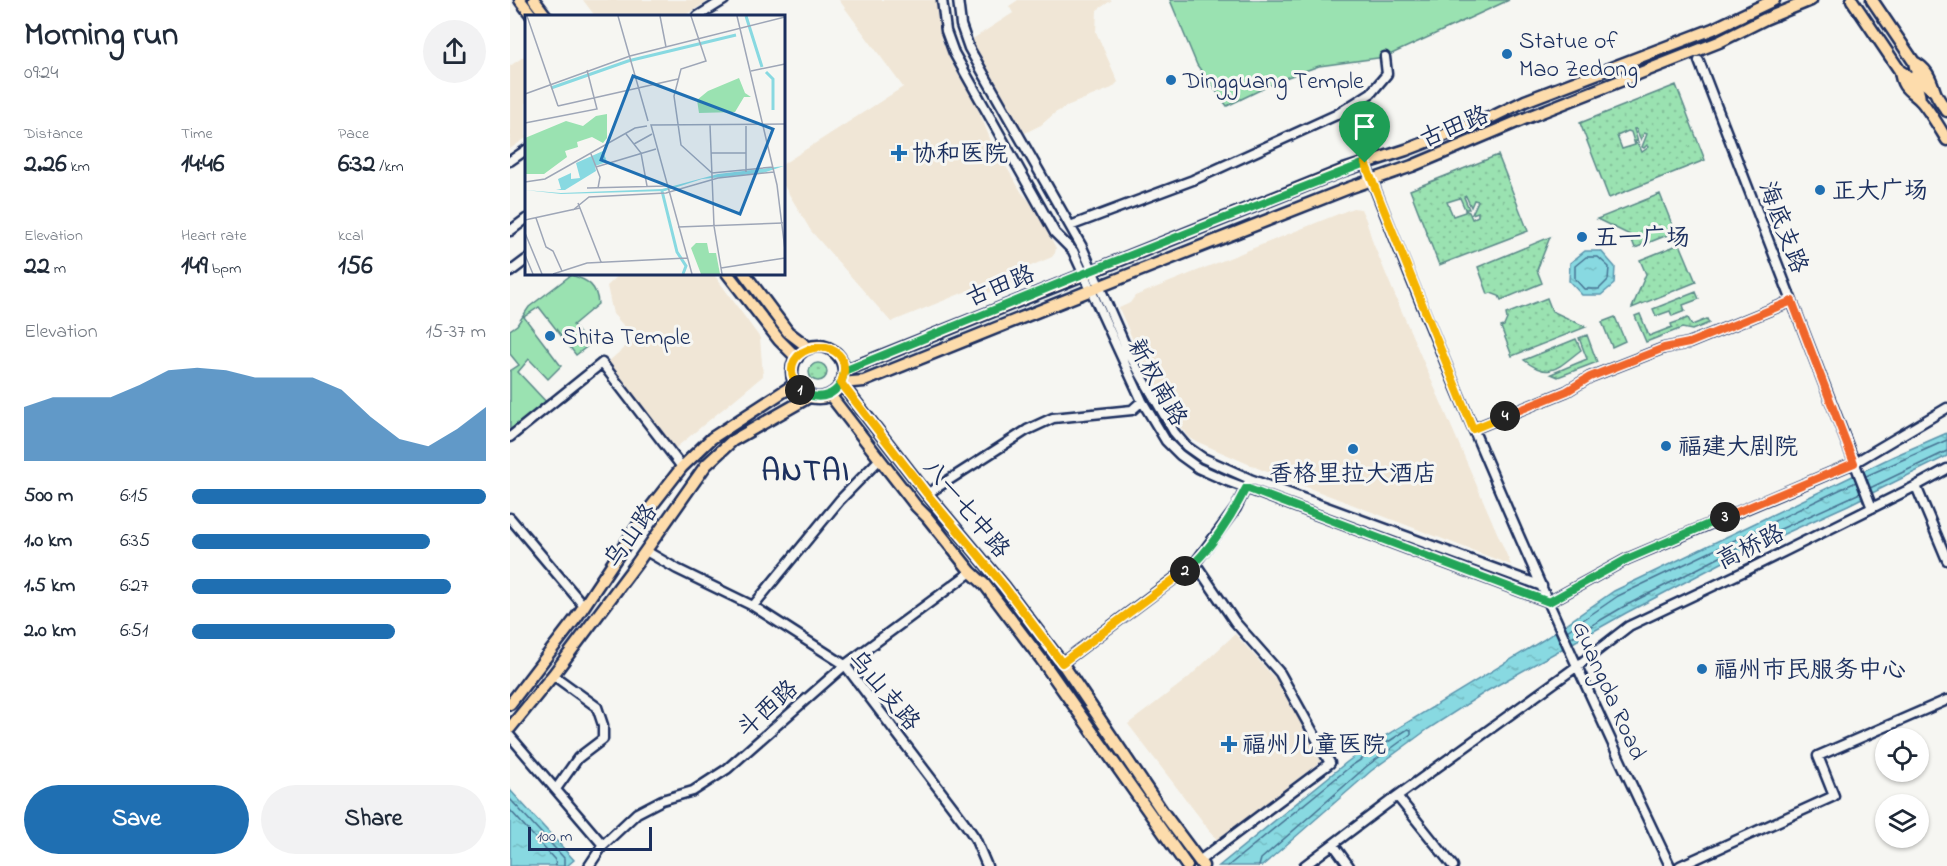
<!DOCTYPE html>
<meta charset="utf-8">
<style>
:root{--surface:#fff;--page:#f2f2f3;--text:#1f2937;--muted:#747a83;--accent:#1f6fb2}
body{margin:0;font-family:"Indie Flower","LXGW WenKai TC",sans-serif;background:var(--page);color:var(--text);height:100vh;display:flex;flex-direction:column;font-size:22px;white-space:nowrap}
*{box-sizing:border-box;margin:0}
p{font-size:20px;color:var(--muted)}
.icon{flex:none;width:33px;height:33px;fill:none;stroke:currentColor;stroke-width:2;stroke-linecap:round;stroke-linejoin:round}
.map{position:relative;flex:1;overflow:hidden}
.sheet{display:flex;flex-direction:column;background:var(--surface);width:510px}
.sheet>*{flex:none}
.controls{position:absolute;left:1365px;top:728px;display:grid;gap:12px}
.controls a{display:grid;place-items:center;width:54px;height:54px;border-radius:50%;background:var(--surface);box-shadow:0 2px 4px #0004;font-size:30px}
.scale{position:absolute;left:18px;bottom:15px;width:124px;box-sizing:border-box;padding-left:6px;border:3px solid #1b2f5e;border-top:0;font-size:16px;line-height:21px;white-space:nowrap;color:#1b2f5e;-webkit-text-stroke:4px #f6f6f2;paint-order:stroke}
.pin{position:absolute;display:grid;place-items:center;width:51px;height:51px;color:#fff;margin:-62px -26px;border-radius:50% 50% 50% 0;rotate:-45deg;box-shadow:0 0 6px #0007}
.pin .icon{rotate:45deg}
.km{position:absolute;width:30px;height:30px;margin:-15px;border-radius:50%;background:#222;color:#fff;font-size:16px;line-height:30px;text-align:center}
.round{display:grid;place-items:center;flex:none;width:63px;height:63px;border-radius:32px;background:var(--page)}
.head{display:flex;align-items:center;justify-content:space-between;height:102px;padding:0 24px}
h1{font-size:33px;font-weight:800;line-height:45px}
.stats{display:grid;grid-template-columns:repeat(3,1fr);gap:9px;height:102px;padding:6px 24px}
.stats div{display:grid;align-content:center}
.stats b{font-size:26px;font-weight:800}
.stats small{font-size:16px;font-weight:400}
.stats p{font-size:16px}
.chart{height:168px;padding:12px 24px}
.chart p{display:flex;justify-content:space-between}
.chart svg{width:100%;height:108px;margin-top:6px;fill:var(--accent);opacity:.7}
.action{display:flex;gap:12px;margin-top:auto;padding:12px 24px}
.action a{flex:1;height:69px;border-radius:36px;background:var(--accent);color:#fff;font-size:24px;font-weight:800;line-height:69px;text-align:center}
.action a+a{background:var(--page);color:var(--text)}
ul{padding:0 24px;list-style:none;font-size:20px}
li{display:grid;grid-template-columns:96px 72px 1fr;align-items:center;height:45px}
li i{height:15px;border-radius:8px;background:var(--accent)}
main{display:flex;flex:1;min-height:0}
.map>svg:first-child{display:block}
</style>
<main>
<section class="sheet">
<div class="head"><div><h1>Morning run</h1><p>09:24</p></div><a class="round"><svg class="icon" aria-label="share" viewBox="0 0 24 24"><path d="M12 15V3M7 8l5-5 5 5M5 13v7h14v-7"/></svg></a></div>
<div class="stats">
<div><p>Distance</p><b>2.26<small> km</small></b></div>
<div><p>Time</p><b>14:46</b></div>
<div><p>Pace</p><b>6:32<small> /km</small></b></div>
</div>
<div class="stats">
<div><p>Elevation</p><b>22<small> m</small></b></div>
<div><p>Heart rate</p><b>149<small> bpm</small></b></div>
<div><p>kcal</p><b>156</b></div>
</div>
<div class="chart"><p><span>Elevation</span>15–37 m</p>
<svg viewBox="0 0 160 44" preserveAspectRatio="none"><path d="M0 44V22L10 18L20 18L30 18L40 13L50 7L60 6L70 7L80 10L90 10L100 10L110 15L120 26L130 35L140 38L150 31L160 22V44z"/></svg>
</div>
<ul>
<li><b>500 m</b>6:15<i style="width:100%"></i></li>
<li><b>1.0 km</b>6:35<i style="width:81%"></i></li>
<li><b>1.5 km</b>6:27<i style="width:88%"></i></li>
<li><b>2.0 km</b>6:51<i style="width:69%"></i></li>
</ul>
<div class="action"><a>Save</a><a>Share</a></div>
</section>
<div class="map">
<svg width="1437" height="866" viewBox="0 0 1437 866">
<defs>
<pattern id="grass-dots" width="8" height="8" patternUnits="userSpaceOnUse" patternTransform="scale(1.5)"><rect width="8" height="8" fill="#9ae2b1"/><path d="M2 2h.1M6 6h.1" fill="none" stroke="#84c29b" stroke-width="1.8" stroke-linecap="round"/></pattern>
<pattern id="water-ripples" width="26" height="14" patternUnits="userSpaceOnUse" patternTransform="scale(1.5)"><rect width="26" height="14" fill="#88d9e1"/><path d="M2 4q2-2 4 0t4 0M15 11q2-2 4 0t4 0" fill="none" stroke="#75bbc3"/></pattern>
</defs>
<rect width="100%" height="100%" fill="#f6f6f2"/>
<filter id="ink" filterUnits="userSpaceOnUse"><feTurbulence type="fractalNoise" baseFrequency=".0167" numOctaves="2"/><feDisplacementMap in="SourceGraphic" scale="12" xChannelSelector="R" yChannelSelector="G"/><feConvolveMatrix kernelMatrix="1 2 1 2 8 2 1 2 1" color-interpolation-filters="sRGB"/></filter>
<g filter="url(#ink)">
<!-- built -->
<path fill="#f0e6d6" d="M73,0H200L174,16H85Z
M329,0H426L431,38L443,65L466,104L481,141L512,193L523,205L546,248L545,253L542,257L516,268L519,277L476,294L472,285L381,322L301,231L273,184V164L393,87Z
M508,0H602L587,10L586,32L608,82L602,88L559,105L545,113L531,125L515,133L461,40L503,13L499,6Z
M16,55V138L0,149V66Z
M843,208L851,209L856,220L863,243L889,305L1001,565L752,470L681,439L655,410L646,394L609,308L620,303L625,296Z
M111,273H203L250,338L253,376L163,450L97,363L125,338L103,314L97,286Z
M725,634L769,683L814,759L707,840L618,724L677,679Z"/>
<!-- grass -->
<path fill="url(#grass-dots)" stroke="#5a8888" stroke-width="1.5" fill-rule="evenodd" d="M1166,85L1195,160L1099,198L1070,123ZM1124,129H1126L1131,140L1134,133L1137,134L1132,147L1134,148L1137,145L1139,147L1132,152L1129,145L1125,143L1126,141L1128,142ZM1118,131L1121,132L1125,145L1112,149L1107,136Z
M988,155L1018,231L929,265L900,190ZM956,196L961,207L964,200L968,201L962,214L968,212V216L962,219L959,212L955,210V212L943,216L937,202L950,198L955,209H959L954,197Z
M1150,194L1165,232L1125,248L1120,235L1087,219Z
M1040,237L1027,270L1032,283L991,300L989,296L981,293L978,294L968,267Z
M1170,244L1186,282L1122,308L1136,274L1130,260Z
M1186,292L1189,299L1173,305L1175,311L1162,316L1160,311L1146,316L1143,309Z
M1037,298L1042,311L1076,327L1002,356L991,327L994,326L997,319L996,314Z
M1130,314L1139,336L1162,327L1161,324L1178,318L1182,325L1197,319L1199,323L1182,330L1172,328L1136,342L1125,316Z
M1105,317L1115,341L1102,347L1092,322Z
M1077,335L1087,362L1048,377L1041,374L1077,359L1069,338Z
M1066,339L1071,350C1048,367 1040,381 1014,360Z
M299 372a9 9 0 1 1 18 0a9 9 0 1 1-18 0Z"/>
<!-- green -->
<path fill="#9ae2b1" stroke="#5a8888" stroke-width="1.5" d="M660,0H999L875,57L809,66L775,78L717,106L687,65Z
M61,275C78,280 87,286 88,304L63,325L79,345L66,355L29,307L14,317L51,366L38,379L19,359L8,372L39,405L0,437V371L9,365L0,354V330L7,325L19,307Z"/>
<!-- water -->
<path fill="url(#water-ripples)" stroke="#5c95ad" stroke-width="1.5" d="M1075,251H1091L1105,267L1104,284L1091,295H1072L1059,281L1060,263Z
M1437,433V456L1338,505L1223,557L1116,613L977,691L918,729L861,771L752,866H709L837,762L860,745L1033,640L1104,591L1382,457Z
M0,790L64,860L57,866H0Z"/>
<g fill="none" stroke-linecap="round" stroke-linejoin="round">
<!-- shore -->
<path stroke="#477392" stroke-width="1.5" d="M1076,257H1088L1099,267L1098,280L1089,289H1074L1065,279V266Z
M1356,476L1437,440
M1360,488L1437,451
M1057,631L1108,596L1346,482
M1060,638L1113,607L1220,552L1350,493
M0,799L54,858V866
M0,810L45,860L46,866
M718,866L841,766L898,729L901,730V734L857,766L751,859L749,866"/>
<defs>
<path id="minor" d="M432,0L436,31L444,53L545,233L563,251L632,401L656,441L670,455L688,468L717,481L1039,602L1117,559L1344,463L1437,408
M448,0L451,25L459,48L572,247L619,354L664,432L676,446L693,458L740,479L1032,586
M188,16L214,0
M1189,61L1362,508
M0,161L16,150
M855,163C948,401 1050,636 1160,866
M560,226L683,180L826,115L861,93L877,74L875,57
M0,231L16,219
M0,272L16,260
M963,429L1057,391L1080,377L1154,348L1179,343L1282,301
M0,437L92,363L172,467
M1406,486L1437,560
M417,494L517,430L543,418L622,410L632,401
M0,518L74,606
M136,551L167,569L243,606L335,665L454,822L465,838L477,866
M685,563L725,622L770,673L820,763L689,861
M243,606L330,500L369,460
M552,663L685,563L726,508L737,485
M43,675L87,707L93,725V739L68,758L46,789
M0,736L93,845
M887,796L943,866
M823,844L839,866
M79,866L93,845L127,813L152,800L183,791L217,769L335,665L461,572
M794,866L883,799L1066,667L1119,626L1237,570L1406,486L1437,469
M1170,866L1324,796L1308,756L1437,700"/>
<path id="major" d="M10,0L22,16
M24,0L36,16
M1342,0L1390,71C1401,77 1409,87 1410,100
M1362,0L1404,62C1406,74 1413,84 1424,91
M1404,62C1416,68 1420,77 1424,89C1426,97 1433,105 1437,111
M1390,71C1392,90 1401,90 1412,102C1421,113 1429,127 1437,140
M217,273L269,340L287,358
M234,273L278,332L299,348
M282 372a26 26 0 1 1 52 0a26 26 0 1 1-52 0Z
M334,371L834,170L896,150L984,116L1015,101L1203,29L1264,0
M320,395L406,506L417,517L461,572L475,585L531,659L677,866
M0,704L66,618L137,512L172,467L202,438L285,384
M0,728L43,675L127,563L196,465L222,441L301,396
M693,866L652,811L552,663L494,586L417,494L331,383L354,381L616,276L839,188L902,166L1021,116L1209,42L1255,19L1301,0"/>
</defs>
<!-- minor casing -->
<use href="#minor" stroke="#1b2f5e" stroke-width="13"/>
<!-- major casing -->
<use href="#major" stroke="#1b2f5e" stroke-width="15"/>
<!-- minor -->
<use href="#minor" stroke="#f6f6f2" stroke-width="8"/>
<!-- major -->
<use href="#major" stroke="#fddcac" stroke-width="10"/>
</g>
</g>
<g fill="none" stroke-linecap="round" stroke-linejoin="round" filter="url(#ink)">
<defs>
<path id="split-1" d="M290,390C308,404 332,395 334,371L560,279L855,163"/>
<path id="split-2" d="M290,390C254,342 352,328 331,383L417,494L494,586L552,663L675,571"/>
<path id="split-3" d="M675,571C698,554 723,514 736,488L1039,602L1117,559L1215,517"/>
<path id="split-4" d="M995,416L1057,391L1080,377L1154,348L1179,343L1282,301L1344,463L1215,517"/>
<path id="split-5" d="M855,163L963,429L995,416"/>
</defs>
<!-- split-1 casing -->
<use href="#split-1" stroke="#fff" stroke-width="12"/>
<!-- split-2 casing -->
<use href="#split-2" stroke="#fff" stroke-width="12"/>
<!-- split-3 casing -->
<use href="#split-3" stroke="#fff" stroke-width="12"/>
<!-- split-4 casing -->
<use href="#split-4" stroke="#fff" stroke-width="12"/>
<!-- split-5 casing -->
<use href="#split-5" stroke="#fff" stroke-width="12"/>
<!-- split-1 -->
<use href="#split-1" stroke="#22a559" stroke-width="8"/>
<!-- split-2 -->
<use href="#split-2" stroke="#f5b400" stroke-width="8"/>
<!-- split-3 -->
<use href="#split-3" stroke="#22a559" stroke-width="8"/>
<!-- split-4 -->
<use href="#split-4" stroke="#f0652b" stroke-width="8"/>
<!-- split-5 -->
<use href="#split-5" stroke="#f5b400" stroke-width="8"/>
</g>
<!-- markers -->
<g fill="#1f6fb2" stroke="#f6f6f2" stroke-width="2">
<circle cx="997" cy="54" r="6"/>
<circle cx="661" cy="80" r="6"/>
<path d="M386 144h6v6h6v6h-6v6h-6v-6h-6v-6h6z"/>
<circle cx="1310" cy="190" r="6"/>
<circle cx="1072" cy="237" r="6"/>
<circle cx="40" cy="336" r="6"/>
<circle cx="1156" cy="446" r="6"/>
<circle cx="843" cy="449" r="6"/>
<circle cx="1192" cy="669" r="6"/>
<path d="M716 735h6v6h6v6h-6v6h-6v-6h-6v-6h6z"/>
</g>
<g text-anchor="middle" stroke-width="6" stroke-linejoin="round" paint-order="stroke">
<!-- poi labels -->
<g font-size="24" fill="#1b2f5e" stroke="#f6f6f2" text-anchor="start">
<text x="1009" y="48">Statue of<tspan x="1009" dy="28">Mao Zedong</tspan></text>
<text x="673" y="88">Dingguang Temple</text>
<text x="402" y="161">协和医院</text>
<text x="1322" y="198">正大广场</text>
<text x="1084" y="245">五一广场</text>
<text x="52" y="344">Shita Temple</text>
<text x="1168" y="454">福建大剧院</text>
<text x="843" y="481" text-anchor="middle">香格里拉大酒店</text>
<text x="1204" y="677">福州市民服务中心</text>
<text x="732" y="752">福州儿童医院</text>
</g>
<!-- street labels -->
<g font-size="24" fill="#1b2f5e" stroke="#f6f6f2">
<text transform="translate(944 126) rotate(-22)" y="8">古田路</text>
<text transform="translate(1274 227) rotate(69)" y="8">海底支路</text>
<text transform="translate(490 285) rotate(-22)" y="8">古田路</text>
<text transform="translate(648 382) rotate(61)" y="8">新权南路</text>
<text transform="translate(457 508) rotate(50)" y="8">八一七中路</text>
<text transform="translate(120 535) rotate(-54)" y="8">乌山路</text>
<text transform="translate(1240 546) rotate(-26)" y="8">高桥路</text>
<text transform="translate(375 690) rotate(50)" y="8">乌山支路</text>
<text transform="translate(1100 690) rotate(66)" y="8">Guangda Road</text>
<text transform="translate(257 708) rotate(-42)" y="8">斗西路</text>
</g>
<!-- district labels -->
<g font-size="30" font-weight="bold" letter-spacing="1.5" fill="#1b2f5e" stroke="#f6f6f2">
<text x="296" y="480">ANTAI</text>
</g>
</g>
<!-- overview -->
<g transform="translate(15 15)">
<rect width="260" height="260" fill="#f6f6f2"/>
<path d="M214,63L220,78L226,82H219L210,97L174,98L172,85L183,76ZM82,99V123L78,128L67,122L52,127L53,132L40,136L42,142L19,159H0V123L41,106L58,111L71,101ZM171,228H182L184,238H191L195,259H176L166,233Z" fill="#9ae2b1"/>
<path d="M78,136L82,147L70,151L71,156L40,175H31L36,174L33,164L46,158V164L55,163L51,148ZM259,151L238,158L177,164L140,176L36,179L0,175L36,178L137,174L193,159Z" fill="#88d9e1"/>
<path fill="none" stroke="#88d9e1" stroke-width="3" d="M221,1L237,52M241,57L248,64V95M26,73L103,46L211,20M137,176L152,237L161,251L158,259"/>
<path fill="none" stroke="#9ea6b7" stroke-width="1.5" d="M2,1L33,91M93,1L123,106M135,1L141,32M166,1L181,46L156,54L149,81L156,130L187,158L248,152M212,1L252,170L260,235M226,56L260,49M0,79L105,41L260,2M33,91L153,64M0,108L72,94L62,55M185,110L189,211L197,259M221,111V157M101,119L116,138L122,171M109,129L127,119M186,138H221M66,139L75,162L73,173M71,152L131,134M0,167L20,164L110,113L122,111M62,173L142,171M53,188L76,247M48,195L64,182L141,178L193,163L249,157M11,203L21,232L28,236L37,256M0,205L55,193M153,212L258,208M0,218L17,259M0,240L8,259M196,253L260,243M28,259L62,248L162,243M167,259L126,110L260,109"/>
<path fill="#1f6fb2" fill-opacity="0.15" stroke="#1f6fb2" stroke-width="3" d="M108,61L248,114L215,199L76,145Z"/>
<rect width="260" height="260" fill="none" stroke="#1b2f5e" stroke-width="3"/>
</g>
</svg>
<div class="controls">
<a><svg class="icon" aria-label="locate" viewBox="0 0 24 24"><circle cx="12" cy="12" r="6"/><path d="M12 2v4M12 18v4M2 12h4M18 12h4"/></svg></a>
<a><svg class="icon" aria-label="layers" viewBox="0 0 24 24"><path d="M12 4l9 5-9 5-9-5zM3 14l9 5 9-5"/></svg></a>
</div>
<div class="scale">100 m</div>
<div class="pin" style="left:855px;top:163px;background:#1e9e55"><svg class="icon" aria-label="arrive" viewBox="0 0 24 24"><path d="M6 21V4h12l-3 4 3 4H6"/></svg></div>
<b class="km" style="left:290px;top:390px">1</b>
<b class="km" style="left:675px;top:571px">2</b>
<b class="km" style="left:1215px;top:517px">3</b>
<b class="km" style="left:995px;top:416px">4</b>
</div>
</main>
